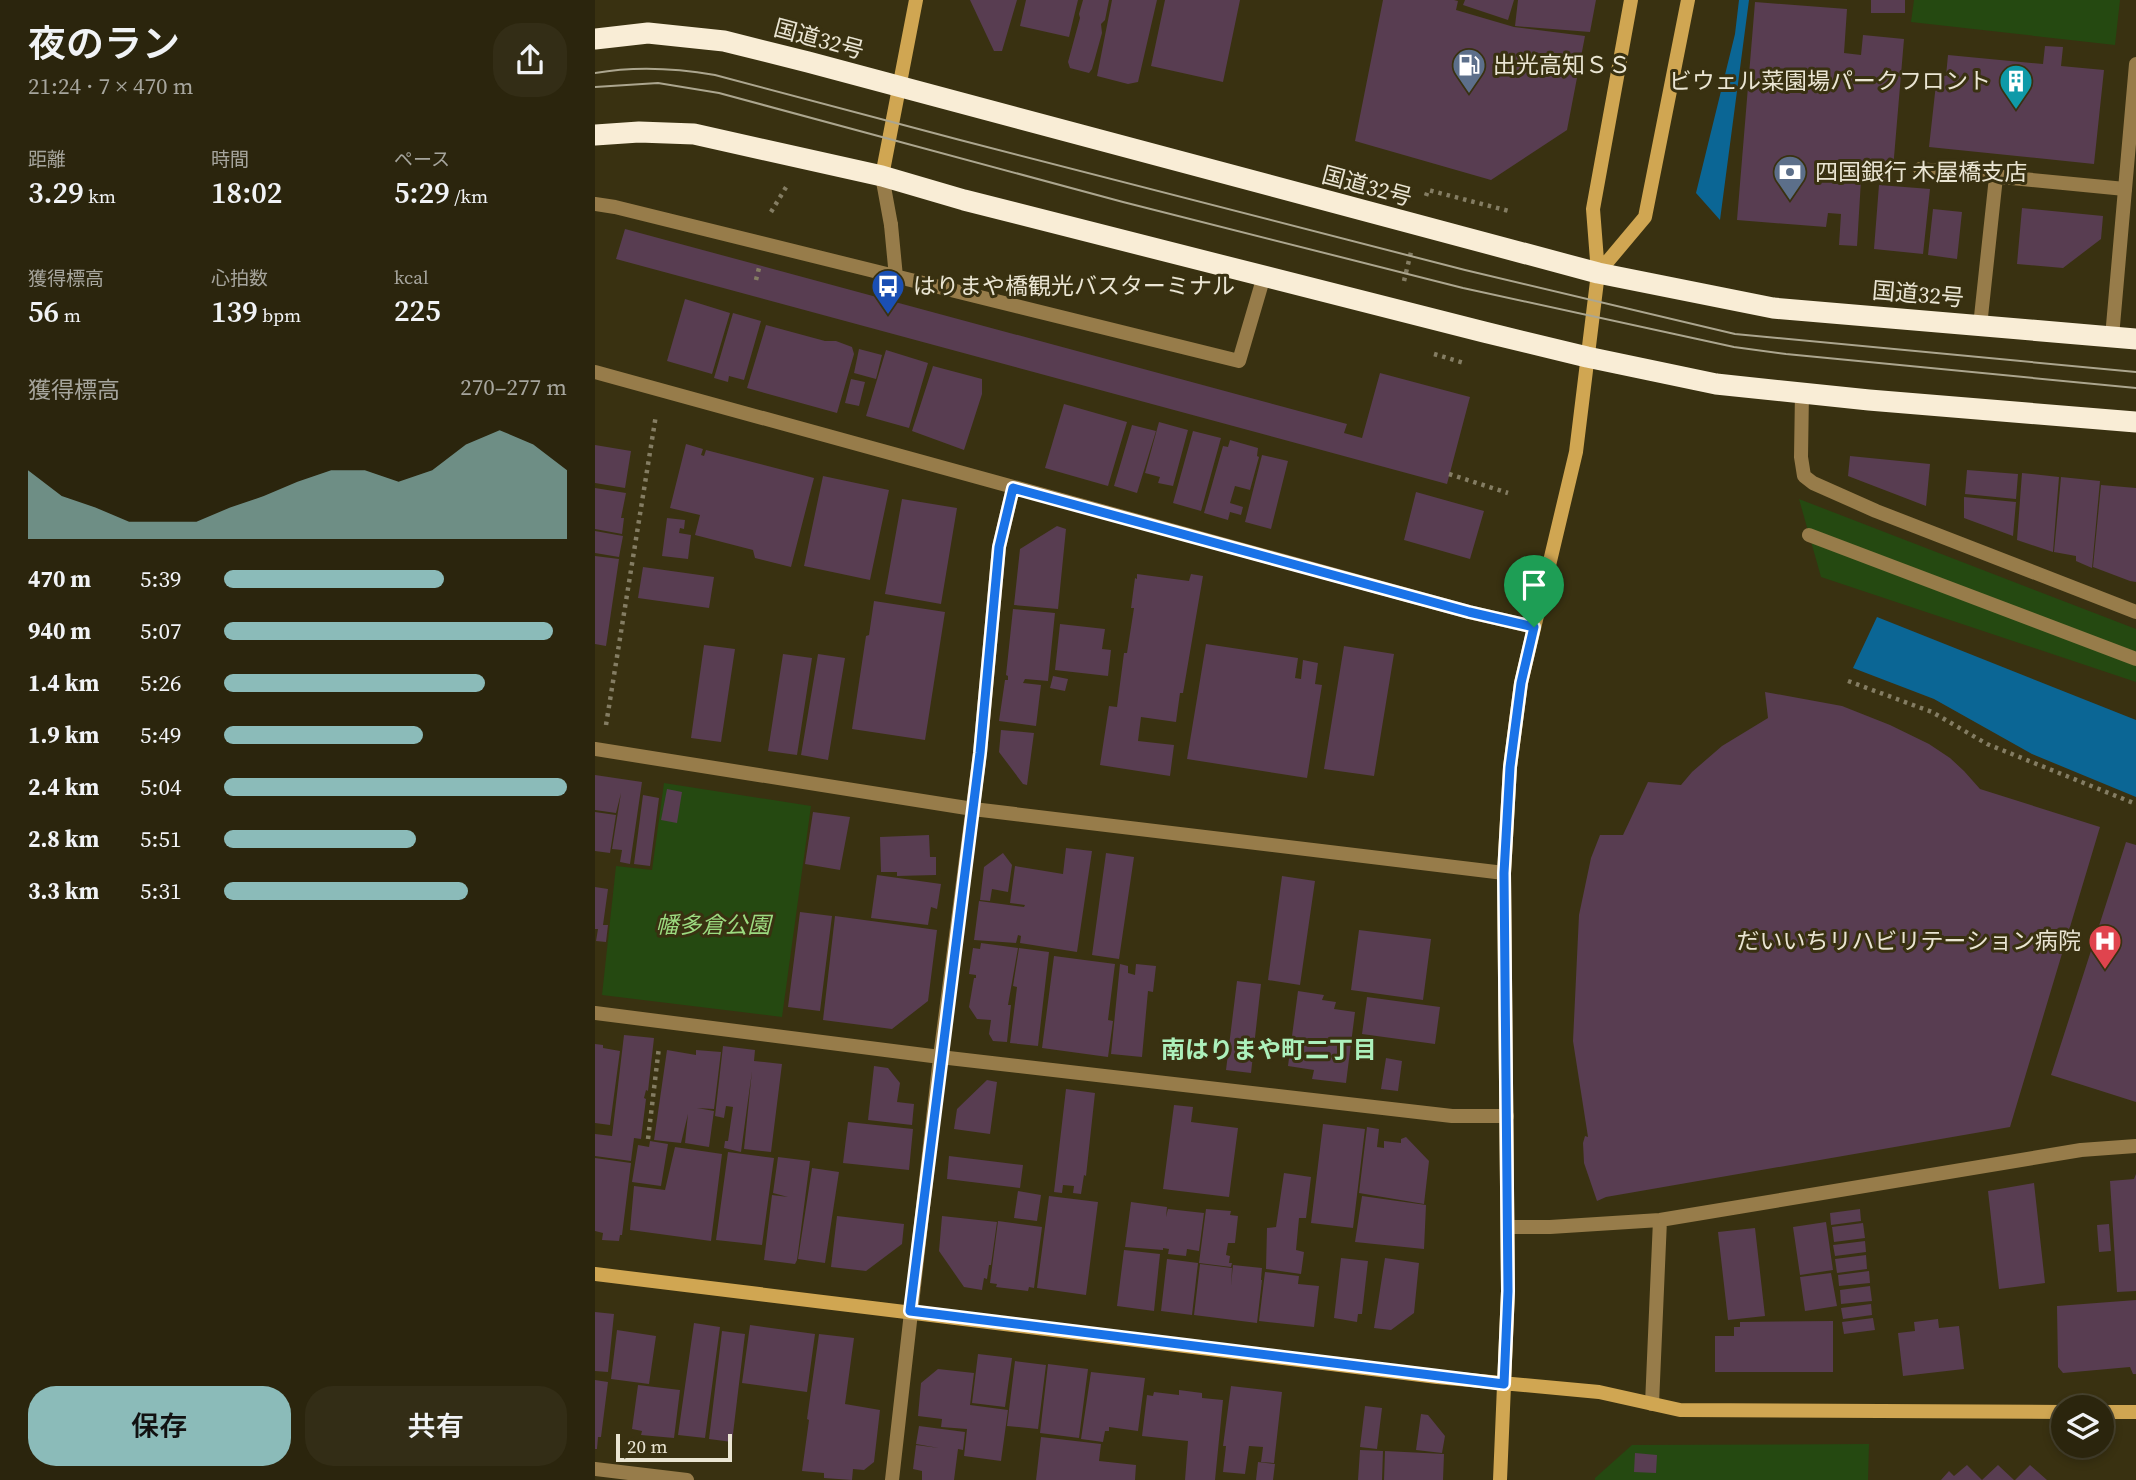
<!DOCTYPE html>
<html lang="ja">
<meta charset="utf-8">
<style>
:root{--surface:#2b250d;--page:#332d16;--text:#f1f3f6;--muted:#a6a59d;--line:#47422e;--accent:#8bbbb9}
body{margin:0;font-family:"Source Serif 4","Noto Sans JP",serif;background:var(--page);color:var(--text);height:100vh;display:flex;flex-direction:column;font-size:26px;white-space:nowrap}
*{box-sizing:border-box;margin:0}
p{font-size:23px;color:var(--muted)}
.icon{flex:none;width:38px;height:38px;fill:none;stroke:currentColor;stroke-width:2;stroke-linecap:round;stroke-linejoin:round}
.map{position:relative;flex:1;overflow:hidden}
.details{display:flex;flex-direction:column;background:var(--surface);width:595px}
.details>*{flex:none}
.controls{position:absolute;left:1456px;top:1395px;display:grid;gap:14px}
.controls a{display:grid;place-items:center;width:63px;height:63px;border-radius:50%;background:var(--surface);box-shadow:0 4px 10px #0003,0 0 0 2px var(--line);font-size:35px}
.scale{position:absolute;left:21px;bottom:18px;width:116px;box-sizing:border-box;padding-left:7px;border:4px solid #eae5d3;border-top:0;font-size:19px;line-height:24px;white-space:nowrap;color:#eae5d3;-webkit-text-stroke:5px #393111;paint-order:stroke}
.pin{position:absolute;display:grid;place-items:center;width:60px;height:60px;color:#fff;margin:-72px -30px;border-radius:50% 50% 50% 0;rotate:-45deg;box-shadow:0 0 7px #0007}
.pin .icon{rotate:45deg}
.round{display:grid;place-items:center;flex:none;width:74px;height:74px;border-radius:28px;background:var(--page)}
.summary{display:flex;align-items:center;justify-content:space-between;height:119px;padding:0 28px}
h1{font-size:38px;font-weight:600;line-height:52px}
.figures{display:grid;grid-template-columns:repeat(3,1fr);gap:10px;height:119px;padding:7px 28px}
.figures div{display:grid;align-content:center}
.figures b{font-size:30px;font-weight:600}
.figures small{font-size:19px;font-weight:400}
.figures p{font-size:19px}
.chart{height:196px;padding:14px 28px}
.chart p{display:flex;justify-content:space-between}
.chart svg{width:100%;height:126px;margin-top:7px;fill:var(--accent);opacity:.7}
.button{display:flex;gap:14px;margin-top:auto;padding:14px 28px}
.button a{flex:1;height:80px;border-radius:28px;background:var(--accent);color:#111;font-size:28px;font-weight:600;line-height:80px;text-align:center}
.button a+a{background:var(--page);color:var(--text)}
ul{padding:0 28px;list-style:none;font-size:23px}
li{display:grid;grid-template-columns:112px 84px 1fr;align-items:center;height:52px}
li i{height:18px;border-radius:9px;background:var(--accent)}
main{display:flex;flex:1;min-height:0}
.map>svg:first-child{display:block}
</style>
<main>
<section class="details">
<div class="summary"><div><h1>夜のラン</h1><p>21:24 · 7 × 470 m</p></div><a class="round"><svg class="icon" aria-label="share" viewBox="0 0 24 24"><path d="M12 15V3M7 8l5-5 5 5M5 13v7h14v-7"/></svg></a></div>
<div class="figures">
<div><p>距離</p><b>3.29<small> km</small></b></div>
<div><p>時間</p><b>18:02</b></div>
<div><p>ペース</p><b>5:29<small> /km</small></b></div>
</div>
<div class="figures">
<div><p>獲得標高</p><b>56<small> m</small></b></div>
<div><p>心拍数</p><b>139<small> bpm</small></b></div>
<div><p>kcal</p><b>225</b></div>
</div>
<div class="chart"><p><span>獲得標高</span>270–277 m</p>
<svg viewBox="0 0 160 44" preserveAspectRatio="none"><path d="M0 44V20L10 29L20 33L30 38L40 38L50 38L60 33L70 29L80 24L90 20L100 20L110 24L120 20L130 11L140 6L150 11L160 20V44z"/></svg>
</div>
<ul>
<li><b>470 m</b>5:39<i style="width:64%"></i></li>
<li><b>940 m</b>5:07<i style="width:96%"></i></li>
<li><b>1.4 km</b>5:26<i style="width:76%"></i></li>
<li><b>1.9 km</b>5:49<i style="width:58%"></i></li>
<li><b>2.4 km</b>5:04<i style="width:100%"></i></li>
<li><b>2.8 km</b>5:51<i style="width:56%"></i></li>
<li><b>3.3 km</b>5:31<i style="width:71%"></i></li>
</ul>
<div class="button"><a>保存</a><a>共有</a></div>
</section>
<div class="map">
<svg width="1541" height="1480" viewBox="0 0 1541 1480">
<rect width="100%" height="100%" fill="#393111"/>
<!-- green -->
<path fill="#254911" d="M1319,0H1525L1520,45L1316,22Z
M1204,499L1541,629V682L1226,577Z
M69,783L216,806L187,1017L7,995L21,866L57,870Z
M1274,1444L1273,1480H1000V1478L1037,1445Z"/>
<!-- water -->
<path fill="#0b6695" d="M1144,0H1154L1125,220L1101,193L1140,34Z
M1282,617L1541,720V797L1437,754L1339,699L1258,668Z"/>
<!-- building -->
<path fill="#583d51" d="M375,0H422L407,51H399Z
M431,0H483L474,37L425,26Z
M488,0H514L510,20L506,24L507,33L497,69L494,73L475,68L473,62L485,18L484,14Z
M517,0H562L543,82L533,84L502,76Z
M570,0H645L628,82L556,66Z
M788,0H859L863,1L861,10L919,27L990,36L972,130L896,180L760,141Z
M870,0H919L913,20L868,5Z
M923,0H1001L995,32L920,26Z
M1276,0H1310V13H1276Z
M1160,2L1252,9L1249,53L1266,55L1268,35L1309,39L1297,181L1266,180L1262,246L1244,245L1246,214L1233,213L1231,227L1142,220Z
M1450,46L1468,47L1466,66L1509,70L1499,164L1334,147L1342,75L1351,76L1353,55L1448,64Z
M1284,185L1335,189L1328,254L1279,249Z
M1427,208L1508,216L1506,239L1468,268L1422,264Z
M1338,209L1367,212L1362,259L1333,255Z
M30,229L752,424L749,433L767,438L785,373L875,397L852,484L21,259Z
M90,299L135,313L117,374L72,361Z
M138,313L166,321L149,380L134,376L133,382L119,378Z
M171,325L230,341H241L257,347L259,354L242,413L152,388Z
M264,349L287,355L281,379L259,373Z
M291,350L333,363L314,428L271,416Z
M338,366L387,379V394L369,450L317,431Z
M256,379L270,382L264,406L250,403Z
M469,404L532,422L513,486L450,468Z
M564,422L593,430L578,486L563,483L565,477L550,473Z
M537,425L561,431L542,493L519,486Z
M598,431L626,438L606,511L578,503Z
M635,440L663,448L662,456L664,457L655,490L640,486L635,503L648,507L646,515L635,512L633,520L609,513L628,446L633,447Z
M91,444L108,449L106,455L109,456L111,450L219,478L196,567L160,558L158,550L100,535L105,515L75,508Z
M0,445L36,451L30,488L0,483Z
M667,455L693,461L676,529L650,522Z
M1255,456L1335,464L1331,506L1253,476Z
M1372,470L1423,474L1421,499L1370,494Z
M1427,473L1464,477L1458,552L1422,540Z
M228,476L294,490L275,580L209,566Z
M1466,477L1505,481L1497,568L1481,561V556L1459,552Z
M1506,485L1541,488V582L1535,581L1498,567Z
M0,488L31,493L26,518H29L27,534L0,529Z
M821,492L889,511L875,559L809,540Z
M1369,497L1421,502L1418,536L1369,518Z
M307,499L362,508L346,604L290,594Z
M72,518L90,520L89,529L85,528L84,533L96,535L93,559L67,556Z
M462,526L471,529L463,609L419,605L425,549Z
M0,531L28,536L24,557L0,553Z
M0,556L24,559L11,646L0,644Z
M48,567L119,577L114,608L43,598Z
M542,574L594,581L596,574L608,576L588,693H585L581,722L546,717L543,741L579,745L575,776L505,765L514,706L522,707L529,653H532L539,608H536L540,578L542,579Z
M279,601L350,612L330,740L257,729L271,636L274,635Z
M418,609L460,613L453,681L430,679L428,683L446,685L441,726L404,721L410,680H413V676L411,675Z
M465,624L510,629L507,649L516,650L513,676L460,670Z
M611,644L703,658L700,678L706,679L708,660L723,663L720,684L727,685L712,778L592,759Z
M109,645L140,649L126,742L96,738Z
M749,646L799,654L779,776L729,769Z
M188,654L217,658L202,755L173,751Z
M223,654L250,658L233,760L206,755Z
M458,676L473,679L470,691L455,688Z
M1170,692L1247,706L1295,725L1334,744L1355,758L1369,771L1385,789L1505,827L1415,1127L1011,1197L1002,1201L989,1163L988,1143L990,1136L993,1137L978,1041L984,915L996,858L1005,835H1028L1053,782L1086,785L1097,772L1127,746L1173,718Z
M406,730L439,733L432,785L428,784L404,752Z
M0,775L47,782L35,864L25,862L27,850L17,849L26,793L21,813L0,810Z
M72,789L87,792L82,823L66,820Z
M48,795L64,798L55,866L39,864Z
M0,812L21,815L15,853L0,851Z
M218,812L255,817L245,870L210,864Z
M334,835L335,857H341V875L302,876V872H286L285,837Z
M1531,842L1541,845V1102L1456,1075Z
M471,848L497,851L482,952L425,943L426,936L423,935L421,943L379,940L384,901L429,907L430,905L415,903L420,866L468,874Z
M408,853L417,865L413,892L397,889L395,901L385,900L389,867Z
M511,853L539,857L524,959L497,955Z
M282,875L346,884L342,909L336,907L333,925L276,918Z
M687,876L720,881L705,985L673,980Z
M0,887L13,889L8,925H13L11,942L1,941L3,929H0Z
M205,912L237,916L225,1011L193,1007Z
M240,916L342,930L333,1001L297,1029L228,1020Z
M764,930L836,939L828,1000L756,990Z
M386,943L423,948L413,1005H416L412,1042L398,1041L394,1034L396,1020L382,1019L374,1007L379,978H381V975L374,974L378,948L385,949Z
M424,948L454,952L443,1046L415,1043L422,987L418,986Z
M459,956L520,964L513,1020L518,1021L513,1057L447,1048Z
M525,964L533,966V973L540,975L541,964L561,966L558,992L553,991L547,1057L516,1054Z
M642,981L666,984L656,1073L631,1070Z
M703,991L729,995L727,1000L741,1002L739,1009L760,1012L751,1083L717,1079L719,1070L693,1066Z
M772,997L845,1007L840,1044L767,1034Z
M29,1035L59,1038L53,1091L51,1090L49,1098L51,1099L46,1139L39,1138L36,1161L0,1156V1134L17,1136Z
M0,1044L8,1045V1048L25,1051L15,1125L0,1123Z
M128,1046L160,1050L159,1061L187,1064L176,1152L149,1149L157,1071L146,1152L129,1148L130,1141H133L138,1107L131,1106L129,1118L120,1116Z
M72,1050L101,1055V1050L126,1052L119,1109L102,1108L119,1111L114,1147L90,1143L93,1114L86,1143L59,1140Z
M791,1058L807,1061L803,1091L786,1089Z
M279,1066L293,1068L305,1083L302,1102L319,1104L317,1125L273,1120Z
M392,1080L402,1082L395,1134L359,1129L362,1109Z
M471,1089L500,1093L491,1176L489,1175L486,1194L478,1193L479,1186L468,1185L467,1193L459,1192Z
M579,1105L598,1107L596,1122L643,1128L634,1197L568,1189Z
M253,1122L318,1129L314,1170L248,1163Z
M728,1124L770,1129L758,1228L716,1223Z
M772,1127L784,1129L782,1147L789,1148V1141L806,1143V1139L811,1137L834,1161L829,1204L764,1193Z
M55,1141L73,1144L66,1186L37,1182L43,1145L54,1147Z
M80,1147L127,1154L116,1241L35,1230L39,1186L70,1190Z
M133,1152L179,1158L167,1245L121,1240Z
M354,1156L428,1165L425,1188L352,1179Z
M183,1157L215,1161L202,1260L200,1264L169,1260L177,1195L193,1197L178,1193Z
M0,1158L36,1163L27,1235H25L24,1241L7,1240L8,1233L0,1231Z
M217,1168L244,1172L230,1263L203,1259Z
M689,1173L716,1177L711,1218H704L701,1250L709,1252L706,1274L671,1269L672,1228L681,1227Z
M1541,1174V1291L1522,1292L1515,1181L1539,1179Z
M1439,1183L1450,1283L1404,1289L1393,1191Z
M423,1191L446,1195L442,1221L419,1218Z
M454,1196L503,1202L491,1295L442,1288Z
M767,1196L831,1205L829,1249L760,1242Z
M536,1202L572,1207L571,1217L573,1209L609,1213L604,1251L592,1249L591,1256L573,1254L574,1249L568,1248V1250L530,1247Z
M611,1209L636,1211L635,1215L643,1216L640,1243H633L631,1255L635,1256L634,1263H637L636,1267L604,1263Z
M1265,1209L1266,1221L1236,1225L1235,1213Z
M242,1216L309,1224L307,1244L271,1271L236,1267Z
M347,1216L402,1222L396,1265H394L392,1279L389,1278L387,1290L369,1287L344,1251Z
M403,1221L447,1227L439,1288L434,1287L433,1291L401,1287L402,1284L395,1283Z
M1231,1222L1238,1270L1205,1275L1198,1227Z
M1268,1223L1270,1238L1239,1242L1237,1227Z
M1514,1224L1516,1251L1504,1252L1502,1225Z
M1160,1228L1170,1316L1133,1320L1123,1232Z
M1270,1241L1271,1252L1240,1256L1238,1245Z
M529,1250L565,1254L559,1311L522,1306Z
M1271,1255L1272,1269L1242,1273L1240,1259Z
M746,1258L773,1261L767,1314H763L762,1322L739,1318Z
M790,1258L824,1263L819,1313L796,1330L779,1328Z
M572,1259L603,1263L597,1315L566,1311Z
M605,1264L637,1268L636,1286L638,1265L667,1268L666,1280H667L662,1323L599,1315Z
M1274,1271L1275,1283L1244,1286L1243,1275Z
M670,1272L704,1276L703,1284L724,1286L719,1327L664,1321Z
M1236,1273L1242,1306L1210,1311L1205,1277Z
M1275,1286L1277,1301L1246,1304L1245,1290Z
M1541,1300V1374H1538L1535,1367L1468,1373L1463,1367L1462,1306Z
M1276,1304L1277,1315L1248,1319L1246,1308Z
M0,1312L19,1314L13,1372L0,1371Z
M1278,1318L1280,1330L1249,1334L1247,1322Z
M1343,1319L1344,1328L1364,1326L1369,1369L1308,1376L1303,1333L1320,1331L1319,1322Z
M1238,1321V1372H1120V1336H1139V1327H1145V1322Z
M99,1323L125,1327L110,1438L83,1435Z
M155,1325L220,1334L212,1392L147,1383Z
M22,1330L61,1336L54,1384L16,1379Z
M127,1331L150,1334L137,1442L114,1439Z
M224,1334L259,1338L250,1404L285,1410L279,1462L269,1470L258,1469L257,1480L229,1478V1473L207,1471L214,1420L212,1419Z
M383,1354L417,1358L410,1407L377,1403Z
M420,1361L451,1365L443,1429L412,1426Z
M453,1364L493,1369L484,1438L445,1433Z
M343,1369L379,1373L375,1405L413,1410L406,1461L369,1456L372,1429L346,1427L347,1419L323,1416L326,1383Z
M496,1372L550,1378L543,1431L514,1427V1431H510L508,1442L486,1439Z
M0,1380L13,1382L6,1437H3L2,1449H0Z
M43,1385L85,1390L79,1438L46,1435L47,1431L37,1429Z
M636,1386L687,1392L679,1463L666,1462L668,1447L654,1446L650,1474L628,1472L631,1446H628Z
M584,1390L607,1393V1398L628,1400L620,1480H590L593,1441L547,1436L552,1395L558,1396L559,1392L584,1395Z
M770,1406L787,1408L782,1449L765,1447Z
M826,1414L833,1415L850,1436L847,1453L821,1450Z
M324,1426L370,1432L368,1450L363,1449L359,1480H327V1471L318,1469L321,1445L344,1448L321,1444Z
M446,1437L506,1444L504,1461L541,1465L540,1480H441Z
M765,1450L788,1451L787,1480H763Z
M790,1451L849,1454L848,1480H789Z
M1040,1453L1062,1455L1061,1473L1039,1472Z
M663,1462L680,1464L678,1480H661Z
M1372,1465L1387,1480L1403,1465L1419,1480H1346L1354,1471L1359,1476Z
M1435,1465L1452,1480H1420Z"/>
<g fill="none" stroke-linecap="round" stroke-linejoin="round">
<!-- path -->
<path stroke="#847d63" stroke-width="4.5" stroke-dasharray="3.5 5" stroke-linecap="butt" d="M831,196L833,190L914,211
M176,212L193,184
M161,280L164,268
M809,281L816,252
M839,354L869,363
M854,474L913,493
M1253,681L1337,712L1392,744L1541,804
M11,725L61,415
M53,1139L64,1047"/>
<!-- lane -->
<path stroke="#977c4a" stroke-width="14" d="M1325,169L1530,189
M0,204L20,207L644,361L669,276
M296,225L301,277
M1385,326L1401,177"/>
<!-- street -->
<path stroke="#977c4a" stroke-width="14" d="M287,176L296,225
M1517,337L1541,64
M0,372L874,612L939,627
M1207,392L1206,457L1209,476L1218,483L1281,511L1541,612
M1214,535L1541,659
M0,749L378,809L909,873
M0,1013L345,1057L857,1116H912
M913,1227H955L1065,1220L1486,1150L1541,1146
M1057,1404L1065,1220
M0,1469L92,1480
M297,1480L345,1057L385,753L404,547L418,488"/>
<!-- secondary -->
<path stroke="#d0a652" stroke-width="14" d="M287,176L321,0
M1003,273L1050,217L1093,0
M0,1274L842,1377L1004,1392L1085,1410L1468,1412
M1507,1412H1541
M905,1480L913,1291L909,873L915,767L926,683L981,452L1003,273L998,209L1036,0"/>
<!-- highway -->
<path stroke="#f9edd6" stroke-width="21" d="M0,39L53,33L129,41L213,62L1003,273L1178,308L1541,339
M0,135L44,132L99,134L287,176L369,200L889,332L992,357L1121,384L1274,400L1541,422"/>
<!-- tram -->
<path stroke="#aca68f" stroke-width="2" d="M0,73C40,66 80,68 120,75L365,140L870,270L1140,334L1541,372
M0,87L63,83L124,93L528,202L868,288L1139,347L1191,354L1541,388"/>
</g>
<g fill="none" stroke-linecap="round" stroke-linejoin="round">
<defs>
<path id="route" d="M418,488L874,612L939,627L926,683L915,767L909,873L913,1291L909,1384L315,1311L385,753L404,547Z"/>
</defs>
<!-- route casing -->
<use href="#route" stroke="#fff" stroke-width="14"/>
<!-- route -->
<use href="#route" stroke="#1a73e8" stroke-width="9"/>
</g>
<!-- icons -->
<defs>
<symbol id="fuel-pin" viewBox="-11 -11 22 30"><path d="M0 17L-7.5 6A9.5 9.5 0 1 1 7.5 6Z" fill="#5c6f8a" stroke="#393111"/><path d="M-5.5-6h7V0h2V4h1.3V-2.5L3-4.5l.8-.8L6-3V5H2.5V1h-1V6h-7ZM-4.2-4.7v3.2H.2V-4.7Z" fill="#fff"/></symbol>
<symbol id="building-pin" viewBox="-11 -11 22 30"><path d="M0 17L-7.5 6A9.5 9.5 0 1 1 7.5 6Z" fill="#0f9aa8" stroke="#393111"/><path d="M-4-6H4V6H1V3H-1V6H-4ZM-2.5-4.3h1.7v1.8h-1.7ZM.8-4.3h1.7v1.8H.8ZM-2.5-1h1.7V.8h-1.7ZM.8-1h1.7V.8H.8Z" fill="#fff"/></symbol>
<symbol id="bank-pin" viewBox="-11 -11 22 30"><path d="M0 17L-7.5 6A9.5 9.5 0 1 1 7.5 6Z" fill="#5c6f8a" stroke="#393111"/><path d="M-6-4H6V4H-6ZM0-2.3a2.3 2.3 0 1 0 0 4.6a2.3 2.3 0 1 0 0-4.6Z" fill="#fff"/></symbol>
<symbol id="bus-pin" viewBox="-11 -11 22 30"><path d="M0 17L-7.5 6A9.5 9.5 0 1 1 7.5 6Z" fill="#1a4fb4" stroke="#393111"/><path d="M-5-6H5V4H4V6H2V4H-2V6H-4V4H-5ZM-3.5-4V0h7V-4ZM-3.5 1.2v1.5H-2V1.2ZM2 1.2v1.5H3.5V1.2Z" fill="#fff"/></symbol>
<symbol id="hospital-pin" viewBox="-11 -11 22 30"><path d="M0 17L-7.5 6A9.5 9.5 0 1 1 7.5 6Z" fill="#e0444e" stroke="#393111"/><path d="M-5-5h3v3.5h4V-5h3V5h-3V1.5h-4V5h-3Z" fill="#fff"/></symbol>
</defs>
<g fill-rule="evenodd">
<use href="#fuel-pin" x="855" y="46" width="38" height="52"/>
<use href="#building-pin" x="1402" y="62" width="38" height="52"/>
<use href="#bank-pin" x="1176" y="153" width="38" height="52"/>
<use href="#bus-pin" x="274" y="267" width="38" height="52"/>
<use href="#hospital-pin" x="1491" y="922" width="38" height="52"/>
</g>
<g text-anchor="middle" stroke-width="6" stroke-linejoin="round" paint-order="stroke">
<!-- street labels -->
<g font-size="23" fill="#eae5d3" stroke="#393111">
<text transform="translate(224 39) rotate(15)" y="8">国道32号</text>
<text transform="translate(772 186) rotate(15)" y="8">国道32号</text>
<text transform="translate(1323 294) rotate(5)" y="8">国道32号</text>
</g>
<!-- poi labels -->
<g font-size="23" fill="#eae5d3" stroke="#393111" text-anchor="start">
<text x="898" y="73">出光高知ＳＳ</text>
<text x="1396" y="89" text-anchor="end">ビウェル菜園場パークフロント</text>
<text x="1220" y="180">四国銀行 木屋橋支店</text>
<text x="318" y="294">はりまや橋観光バスターミナル</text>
<text x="1486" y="949" text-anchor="end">だいいちリハビリテーション病院</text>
</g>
<!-- park labels -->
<g font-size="23" font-style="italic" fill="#9cdb80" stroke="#393111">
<text x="118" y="933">幡多倉公園</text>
</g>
<!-- neighbourhood labels -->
<g font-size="24" font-weight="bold" fill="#acf0bb" stroke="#393111">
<text x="674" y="1058">南はりまや町二丁目</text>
</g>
</g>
</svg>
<div class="controls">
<a><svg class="icon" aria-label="layers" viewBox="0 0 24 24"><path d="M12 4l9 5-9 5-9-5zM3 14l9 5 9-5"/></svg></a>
</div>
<div class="scale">20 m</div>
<div class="pin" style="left:939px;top:627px;background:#1e9e55"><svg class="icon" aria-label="arrive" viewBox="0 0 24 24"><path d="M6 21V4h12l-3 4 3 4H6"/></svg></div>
</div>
</main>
